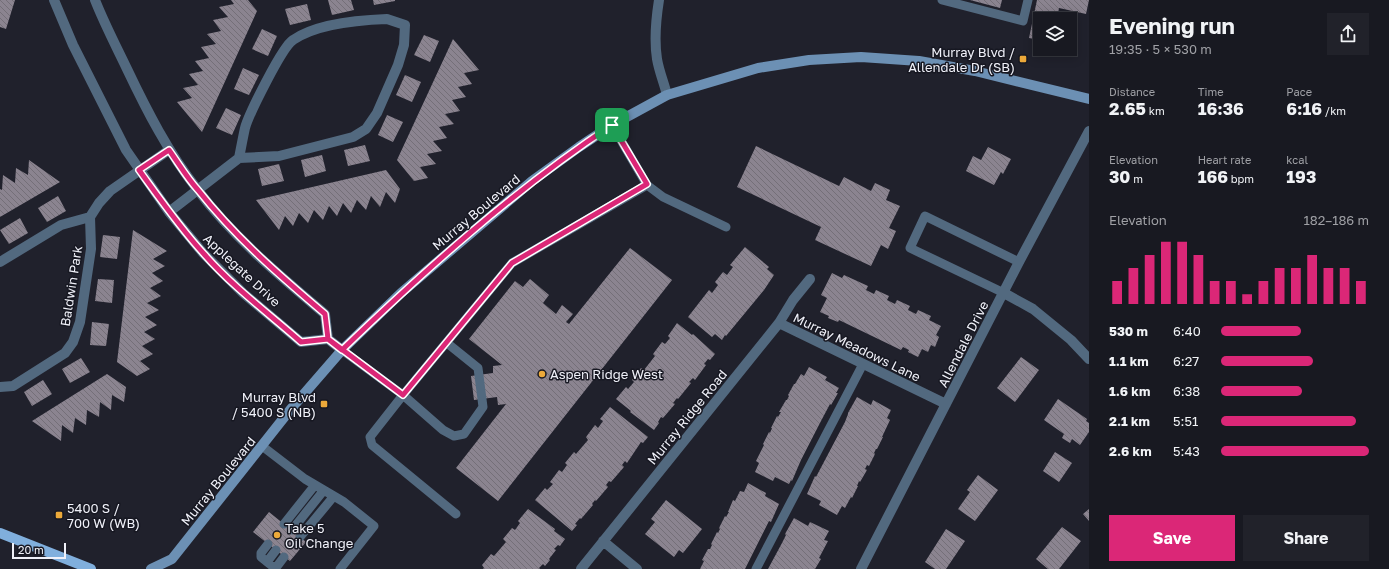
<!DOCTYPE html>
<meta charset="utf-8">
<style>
:root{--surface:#181921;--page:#21222a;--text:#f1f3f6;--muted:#9fa0a5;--line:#36383f;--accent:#db2777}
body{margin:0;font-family:"Golos Text",sans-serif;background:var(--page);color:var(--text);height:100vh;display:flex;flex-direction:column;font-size:15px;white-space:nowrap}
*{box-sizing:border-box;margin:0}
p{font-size:13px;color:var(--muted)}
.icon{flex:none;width:22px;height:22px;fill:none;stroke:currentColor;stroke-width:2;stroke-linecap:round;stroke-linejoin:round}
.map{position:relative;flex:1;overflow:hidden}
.side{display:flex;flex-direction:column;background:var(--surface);width:300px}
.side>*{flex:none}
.buttons{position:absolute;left:1033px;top:12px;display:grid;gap:8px}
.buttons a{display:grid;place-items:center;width:44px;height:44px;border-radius:0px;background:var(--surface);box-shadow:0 2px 10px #0003,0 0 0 1px var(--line);font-size:20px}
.scale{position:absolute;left:12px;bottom:10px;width:54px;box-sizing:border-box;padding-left:4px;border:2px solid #f0f1f9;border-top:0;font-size:11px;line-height:14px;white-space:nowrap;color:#f0f1f9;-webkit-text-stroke:3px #171822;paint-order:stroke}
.pin{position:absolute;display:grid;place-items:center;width:34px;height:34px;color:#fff;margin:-17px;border-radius:8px;box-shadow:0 2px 6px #0006}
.round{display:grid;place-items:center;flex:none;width:42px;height:42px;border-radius:0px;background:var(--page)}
.headline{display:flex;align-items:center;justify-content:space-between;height:68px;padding:0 20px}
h1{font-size:22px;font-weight:700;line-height:30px}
.metrics{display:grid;grid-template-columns:repeat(3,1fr);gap:6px;height:68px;padding:4px 20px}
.metrics div{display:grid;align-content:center}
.metrics b{font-size:17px;font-weight:700}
.metrics small{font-size:11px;font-weight:400}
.metrics p{font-size:11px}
.chart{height:112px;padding:8px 20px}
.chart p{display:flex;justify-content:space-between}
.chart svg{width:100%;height:72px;margin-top:4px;stroke:var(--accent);stroke-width:6}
.primary-button{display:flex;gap:8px;margin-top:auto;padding:8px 20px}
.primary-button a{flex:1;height:46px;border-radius:0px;background:var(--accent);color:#fff;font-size:16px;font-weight:700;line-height:46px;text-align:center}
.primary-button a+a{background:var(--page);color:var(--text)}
ul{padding:0 20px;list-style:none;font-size:13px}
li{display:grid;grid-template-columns:64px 48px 1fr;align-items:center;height:30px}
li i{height:10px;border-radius:5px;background:var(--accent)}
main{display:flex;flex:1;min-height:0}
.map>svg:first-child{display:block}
</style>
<main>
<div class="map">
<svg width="1089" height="569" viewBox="0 0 1089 569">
<defs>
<pattern id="building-back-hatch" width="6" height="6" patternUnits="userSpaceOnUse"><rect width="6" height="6" fill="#8b8490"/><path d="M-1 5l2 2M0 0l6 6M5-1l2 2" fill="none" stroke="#746f78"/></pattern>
</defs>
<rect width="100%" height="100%" fill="#20212c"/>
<!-- building -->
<path fill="url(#building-back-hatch)" d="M0,0H15L6,29L0,27Z
M231,0H248L257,11L202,132L177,102L192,98L183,88L198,85L189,74L203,71L195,61L209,58L201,47L216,44L207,34L221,31L213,20L228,17L219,7L234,4Z
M328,0H351L354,10L332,15Z
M373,0H395V1L374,5Z
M970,0H1002L1000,8Z
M1037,0H1089L1086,14L1059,8L1057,19H1040V40L1029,38Z
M307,4L311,20L290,25L285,9Z
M1070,22L1073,23L1071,34H1070Z
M262,29L277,36L268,56L252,49Z
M424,35L439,41L430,62L414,55Z
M453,39L479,70L464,73L472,84L458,87L466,97L452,100L460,111L445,114L454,124L439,127L447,138L433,141L442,151L427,154L436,164L420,167L428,178L414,181L397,160Z
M243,68L259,75L249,95L234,89Z
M405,75L421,82L412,102L396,95Z
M226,108L241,115L232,135L216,128Z
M387,115L403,122L393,142L378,135Z
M365,145L370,161L348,166L344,150Z
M756,146L839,186L844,177L871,191L875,183L890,190L886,200L900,206L889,228L896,231L888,249L881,245L871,266L815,240L821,227L737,187Z
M988,147L1011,159L1003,174L1001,172L994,185L966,171L973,156L981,160Z
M322,155L326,171L305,177L301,160Z
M29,160L60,182L0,217V189L2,190L3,175L15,183L16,168L28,175Z
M279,164L284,181L262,186L258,169Z
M386,170L400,189L395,203L386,192L380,207L371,196L366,210L357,200L351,213L343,203L337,216L329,206L323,220L314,210L308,223L299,213L293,226L285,216L279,230L256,200Z
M58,196L66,211L47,222L38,208Z
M20,218L28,233L9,244L0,230Z
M133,230L167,251L153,259L165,266L152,273L163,281L150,288L161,296L147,303L159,310L145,317L157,325L144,332L155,339L142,346L153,354L140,361L150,369L137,376L117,362Z
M103,235L120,237L117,259L100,257Z
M745,247L769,267L767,269L774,275L764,290L726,336L725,335L722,340L715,334L712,337L688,317L709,290L712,293L718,285L715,282L723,272L727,275L733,267L730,265Z
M630,248L672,280L498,501L456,468L506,404L498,405L497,397L474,400L471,376L493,373V366L502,365L469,339L515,281L523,287L530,279L549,295L543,303L556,314L562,305L573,314L566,322L569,324Z
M832,273L842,278L844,275L868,286L866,290L874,294L876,290L889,296L887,300L895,304L897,300L910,306L908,310L916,314L918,310L931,316L929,320L941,326L936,335L939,337L935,347L931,345L928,352L922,349L918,357L908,352L909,350L903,347L901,350L839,320L838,322L828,318L829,316L820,312L827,298L821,295Z
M98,279L114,280L112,303L95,301Z
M92,322L109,324L106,346L90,345Z
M677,323L692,335L693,334L715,354L710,360L708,359L704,364L706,365L695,380L693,378L689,382L691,383L678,399L677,398L673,403L675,404L663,418L661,417L658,422L659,423L654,430L630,412L631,411L616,399L626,387L628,389L634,382L632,380L641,368L644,370L655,356L653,354L662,342L665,344L670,338L668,336Z
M1021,357L1039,370L1015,402L997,388Z
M81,358L90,372L70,383L62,369Z
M809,367L827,377L825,380L839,388L836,393H838L831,405L830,404L821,421L801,460L792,481L791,480L789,484L775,477L773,481L755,472L759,463L756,461L764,445L763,444L769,432L770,433L772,428H771L777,416L778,417L781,412H779L786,400H787L789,396L788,395L794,384H795L801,374L804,376Z
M107,374L126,387L124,402L112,395L111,410L100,402L99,417L87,410L86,425L75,418L73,433L62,425L61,441L32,421Z
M43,380L52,394L32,406L24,392Z
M857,397L871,405L873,400L891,410L887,418L890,420L882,437H883L877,449H876L874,453L875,454L869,466L867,465L865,469L867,470L860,482L859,481L857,486H858L852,498L851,497L845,508L842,506L837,515L819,505L821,501L807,494L815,476L816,477L845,422L848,414V413Z
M1058,399L1087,419L1086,421L1089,423V432L1080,445L1072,439L1070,443L1062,438L1064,434L1044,420Z
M610,407L648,437L643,443L641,442L627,463L625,461L622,465L624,467L611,482L609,481L606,485L608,487L596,501L595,500L592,504L593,505L581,519L580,518L575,524L577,525L572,531L535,500L545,488L547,490L553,484L550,482L559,470L562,472L567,465L565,463L574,452L576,454L588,440L586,437L595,425L598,428L603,421L600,419Z
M1055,452L1072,463L1059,482L1043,471Z
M978,475L998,490L975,521L958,509L970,492L967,490Z
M748,483L766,493L765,496L779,504L771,522L769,521L745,569H700L704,561L702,560L708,549H710L712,545L711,544L717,532L718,533L720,529L719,528L725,516L726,517L729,512H728L733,500L735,501L740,491L744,492Z
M666,500L702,529L683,553L679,550L674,557L645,534L655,522L651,519Z
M528,509L555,529L554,531L565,539L560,546L558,545L554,549L556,550L549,559L550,560L545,566L543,564L539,568L540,569H483L484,568L482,565L491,554L494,556L506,542L503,539L512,528L515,530L520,523L518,521Z
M1089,509V521L1083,514Z
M269,512L306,542L290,561L253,532Z
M794,518L808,526L810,522L829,531L824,540L828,541L819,558L821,559L815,569H768L782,543L786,535L785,534Z
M1062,527L1081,541L1059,569H1048L1036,559Z
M946,529L965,541L946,569H935L925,562Z"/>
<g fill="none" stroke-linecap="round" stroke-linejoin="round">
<!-- service -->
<path stroke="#52697f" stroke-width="9" d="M942,0L1023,21L1028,0
M612,125L647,185
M1004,293L910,248L925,216L1019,262
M447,343L478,368L483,407L464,434L454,436L443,430L403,395L370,437L372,445L456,514
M342,350L403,395L512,263L647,185L663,197L726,227
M262,446L305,479L344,502L374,526L340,569
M284,524L315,485
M292,530L324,490
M300,537L334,496
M268,544L261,553V557L276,569
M267,562L276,550
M275,569L284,557
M756,569L863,364"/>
<!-- minor -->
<path stroke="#52697f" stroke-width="10" d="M54,0L73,45L126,150L169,212L203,253L243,293L301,342L328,339L342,350
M95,0C104,23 116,46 127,69C147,111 168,152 197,189C233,237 280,276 325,314L328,339
M387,19L405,25L404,45L398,65L377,113L366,129L353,137L279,156L239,158C241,148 243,137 245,128C249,114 282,47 293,40C316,24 359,20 387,19Z
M169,212L239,158
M90,217L99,203L110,191L169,150
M0,262L61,225L90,217L91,249L80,322L73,342L65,353L13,386L0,387
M1004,293L1033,309L1071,340L1089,359
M779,323L946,404
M603,541L637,569
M581,569L779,323L793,300L810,279
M861,569L1019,262L1089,131"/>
<!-- tertiary -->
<path stroke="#52697f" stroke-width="10" d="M659,0C656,19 654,40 657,59C659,71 664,83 667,95"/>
<!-- secondary -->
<path stroke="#6c90b4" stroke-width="10" d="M151,569L172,559L290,410L342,350L401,293L532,181L579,147L612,125L667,95L758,68L809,60L861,57L919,61L975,71L1089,99"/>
<!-- primary -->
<path stroke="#80afdd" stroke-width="10" d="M0,533L91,569"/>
</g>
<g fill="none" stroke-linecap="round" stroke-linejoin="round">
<defs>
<path id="route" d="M612,125C514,190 426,269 342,350L328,339L325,314C279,275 236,238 198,190C187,178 179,164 169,150L139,170C160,199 180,228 204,254C233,287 268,313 301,342L328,339L403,395L512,263L647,184L612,125"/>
</defs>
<!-- route casing -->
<use href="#route" stroke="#fff" stroke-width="8"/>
<!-- route -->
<use href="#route" stroke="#db2777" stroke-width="5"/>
</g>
<!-- markers -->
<g fill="#eca93a" stroke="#171822" stroke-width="1.5">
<rect x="1019" y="55" width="8" height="8" rx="2"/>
<circle cx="542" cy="374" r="4"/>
<rect x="320" y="400" width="8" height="8" rx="2"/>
<rect x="55" y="511" width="8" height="8" rx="2"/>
<circle cx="277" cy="535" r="4"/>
</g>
<g text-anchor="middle" stroke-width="3" stroke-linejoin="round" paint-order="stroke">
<!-- poi labels -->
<g font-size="13" fill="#f0f1f9" stroke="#171822" text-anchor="start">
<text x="1015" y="57" text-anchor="end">Murray Blvd /<tspan x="1015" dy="15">Allendale Dr (SB)</tspan></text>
<text x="550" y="379">Aspen Ridge West</text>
<text x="316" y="402" text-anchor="end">Murray Blvd<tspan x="316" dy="15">/ 5400 S (NB)</tspan></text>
<text x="67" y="513">5400 S /<tspan x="67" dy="15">700 W (WB)</tspan></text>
<text x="285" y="533">Take 5<tspan x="285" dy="15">Oil Change</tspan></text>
</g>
<!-- street labels -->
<g font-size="13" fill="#f0f1f9" stroke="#171822">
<text transform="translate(476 212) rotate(-40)" y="5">Murray Boulevard</text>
<text transform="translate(242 270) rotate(43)" y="5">Applegate Drive</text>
<text transform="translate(71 286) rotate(-81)" y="5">Baldwin Park</text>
<text transform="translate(963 344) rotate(-63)" y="5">Allendale Drive</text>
<text transform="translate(857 347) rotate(26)" y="5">Murray Meadows Lane</text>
<text transform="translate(687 417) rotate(-51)" y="5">Murray Ridge Road</text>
<text transform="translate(218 481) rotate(-51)" y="5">Murray Boulevard</text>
</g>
</g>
</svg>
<div class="buttons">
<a><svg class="icon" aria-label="layers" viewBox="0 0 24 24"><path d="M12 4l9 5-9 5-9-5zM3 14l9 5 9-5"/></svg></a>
</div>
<div class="scale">20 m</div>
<div class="pin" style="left:612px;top:125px;background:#1e9e55"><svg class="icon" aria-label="arrive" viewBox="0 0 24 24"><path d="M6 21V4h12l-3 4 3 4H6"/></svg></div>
</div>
<section class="side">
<div class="headline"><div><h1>Evening run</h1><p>19:35 · 5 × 530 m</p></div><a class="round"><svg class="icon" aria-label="share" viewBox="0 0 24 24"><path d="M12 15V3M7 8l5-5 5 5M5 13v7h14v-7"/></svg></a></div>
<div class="metrics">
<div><p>Distance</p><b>2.65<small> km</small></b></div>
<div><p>Time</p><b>16:36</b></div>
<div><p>Pace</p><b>6:16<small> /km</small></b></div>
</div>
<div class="metrics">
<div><p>Elevation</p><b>30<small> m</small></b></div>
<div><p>Heart rate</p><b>166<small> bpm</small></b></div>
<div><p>kcal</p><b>193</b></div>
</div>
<div class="chart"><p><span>Elevation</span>182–186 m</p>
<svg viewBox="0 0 160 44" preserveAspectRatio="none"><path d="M5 44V30M15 44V22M25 44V14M35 44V6M45 44V6M55 44V14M65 44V30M75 44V30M85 44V38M95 44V30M105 44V22M115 44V22M125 44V14M135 44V22M145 44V22M155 44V30"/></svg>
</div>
<ul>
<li><b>530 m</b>6:40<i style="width:54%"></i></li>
<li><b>1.1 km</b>6:27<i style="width:62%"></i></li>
<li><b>1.6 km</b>6:38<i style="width:55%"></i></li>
<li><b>2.1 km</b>5:51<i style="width:91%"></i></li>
<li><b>2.6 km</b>5:43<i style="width:100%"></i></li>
</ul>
<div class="primary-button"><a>Save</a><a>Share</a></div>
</section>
</main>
